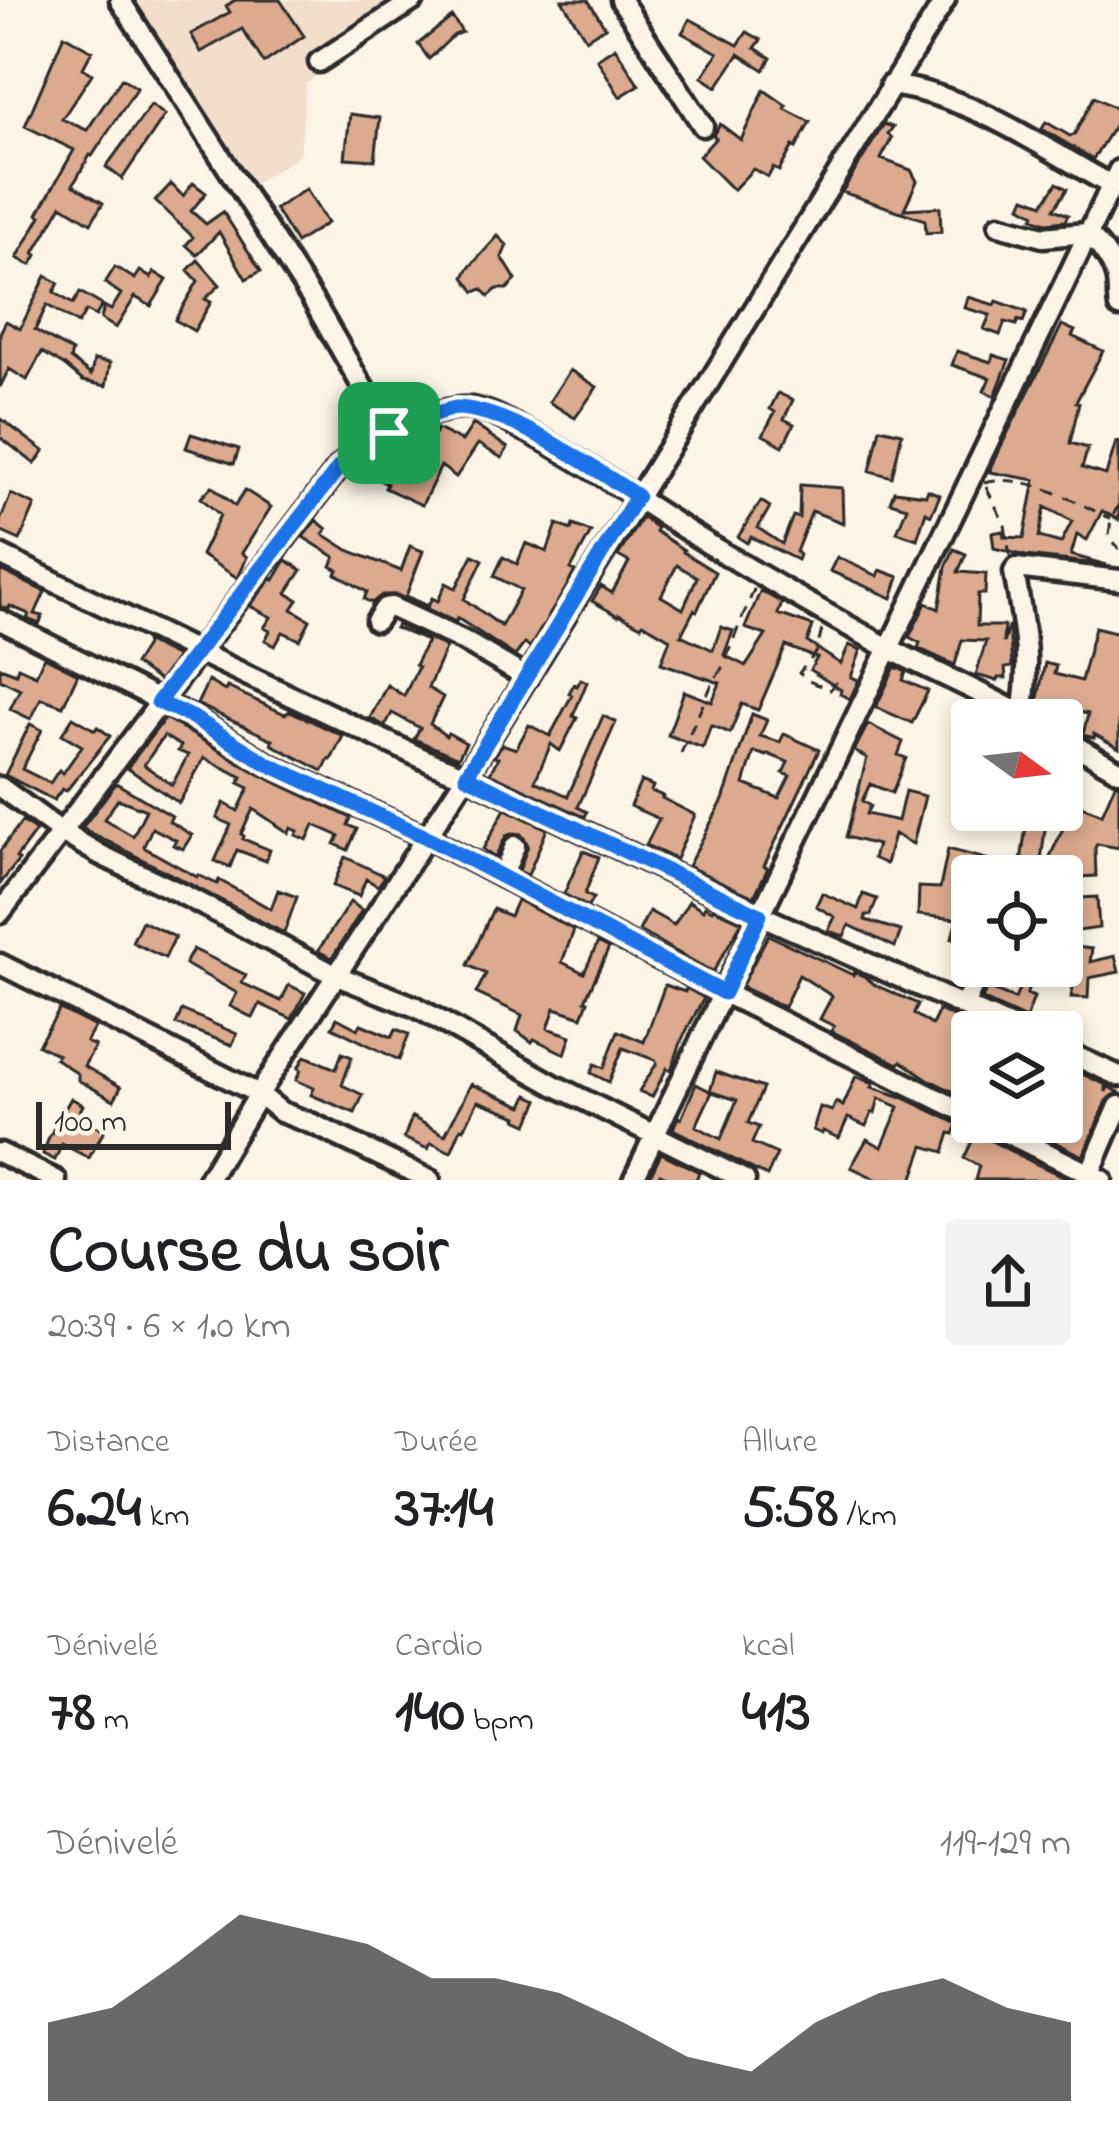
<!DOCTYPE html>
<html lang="fr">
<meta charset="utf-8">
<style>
:root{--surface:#fff;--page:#f2f2f2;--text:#202124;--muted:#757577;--accent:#2b2b2b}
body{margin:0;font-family:"Indie Flower",sans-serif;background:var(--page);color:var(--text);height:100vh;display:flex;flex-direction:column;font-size:45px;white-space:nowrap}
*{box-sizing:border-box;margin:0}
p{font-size:39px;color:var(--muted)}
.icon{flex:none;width:66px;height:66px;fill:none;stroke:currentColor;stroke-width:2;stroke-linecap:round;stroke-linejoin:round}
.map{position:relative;height:1180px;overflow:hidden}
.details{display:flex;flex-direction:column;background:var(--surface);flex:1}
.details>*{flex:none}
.needle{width:78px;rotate:105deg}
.controls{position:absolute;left:951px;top:699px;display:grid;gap:24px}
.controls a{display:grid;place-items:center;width:132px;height:132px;border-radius:12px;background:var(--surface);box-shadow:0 6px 18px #0003;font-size:60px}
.scale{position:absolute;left:36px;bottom:30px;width:195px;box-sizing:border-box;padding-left:12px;border:6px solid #2b2b2b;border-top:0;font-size:33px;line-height:42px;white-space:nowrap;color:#2b2b2b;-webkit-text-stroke:9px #fcf5e5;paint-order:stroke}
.pin{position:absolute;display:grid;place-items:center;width:102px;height:102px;color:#fff;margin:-51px;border-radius:24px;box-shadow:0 6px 18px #0006}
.round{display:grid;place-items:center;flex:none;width:126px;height:126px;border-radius:12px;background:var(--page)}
.overview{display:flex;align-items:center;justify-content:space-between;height:204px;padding:0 48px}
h1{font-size:66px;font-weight:700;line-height:90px}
.metrics{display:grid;grid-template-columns:repeat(3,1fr);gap:18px;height:204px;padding:12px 48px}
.metrics div{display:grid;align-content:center}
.metrics b{font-size:60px;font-weight:700}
.metrics small{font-size:33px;font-weight:400}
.metrics p{font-size:33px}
.chart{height:336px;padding:24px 48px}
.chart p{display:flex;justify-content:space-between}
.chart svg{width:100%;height:216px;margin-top:12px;fill:var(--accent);opacity:.7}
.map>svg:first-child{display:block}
</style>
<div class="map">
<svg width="1119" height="1180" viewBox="0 0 1119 1180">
<rect width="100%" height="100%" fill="#fcf5e5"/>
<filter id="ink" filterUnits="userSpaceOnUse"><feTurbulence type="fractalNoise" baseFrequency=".00833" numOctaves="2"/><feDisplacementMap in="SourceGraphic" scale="24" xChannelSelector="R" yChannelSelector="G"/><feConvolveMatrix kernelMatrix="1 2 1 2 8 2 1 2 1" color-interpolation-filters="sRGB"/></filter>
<g filter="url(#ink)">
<!-- built -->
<path fill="#f2decb" d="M135,0H418L306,84L300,154L255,184Z"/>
<!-- building -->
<path fill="#dcaa8e" stroke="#2b2b2b" stroke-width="3" fill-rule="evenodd" d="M235,0H280L304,36L264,63L242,29L201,52L191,34L230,12L226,6Z
M562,0H588L605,27L586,39Z
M452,17L462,32L454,35L429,59L418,44Z
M690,19L738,45L747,32L761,40L755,48L771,58L764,70L739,54L717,87L702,77L718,53L682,33Z
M64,35L92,51L83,68L92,74L62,119L87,130L122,78L137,88L92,156L90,155L73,185L103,203L91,223L62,205L34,253L37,255L32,264H28L17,258L41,216L38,214L74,150L25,126Z
M615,47L639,85L620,97L597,59Z
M764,90L787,106L785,109L810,122L796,148L793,146L779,171L773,168L768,177L753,169L733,190L699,156L716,138L713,135L720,124L741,140Z
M1094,97L1119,110V118L1093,159L1042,129L1046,122L1070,136L1074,135Z
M151,105L165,115L122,179L106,167Z
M350,114L380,118L375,160L345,158Z
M884,124L893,127L888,134L892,138L881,159L911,170L917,181L904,209L940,207L941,232L926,233L925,220L842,192Z
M193,183L206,193L191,211L206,224L223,212L261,271L246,279L219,232L197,255L186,245L193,237L155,201L171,184L183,196Z
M1057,183L1067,189L1054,209L1068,215L1065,221L1046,223L1033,218L1035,214L1021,206L1025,197L1043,204Z
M306,189L327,223L296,243L275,209Z
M498,236L507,245L502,257L516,280L507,289H497L489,296L482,289L475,292L464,277L468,269Z
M198,260L220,285L205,299L211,302L194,331L175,320L198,281L188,270Z
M115,267L135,279L140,271L151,278L154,272L167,280L151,306L135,297L116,328L101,319L104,306L111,310L121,294L105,283Z
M46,276L59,283L54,292L73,304L80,292L102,305L96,316L86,311L78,324L47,305L35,330L72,352L70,359L91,375L94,360L110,363L106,386L83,381L65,366L42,352L27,380L9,369L0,387V333L6,321L20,329Z
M968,297L995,305L997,301L1027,312L1023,322L1018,320L1016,325L1005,322L1000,335L984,329L990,315L965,308Z
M1062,325L1075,331L1072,336L1103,351L1076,402L1079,403L1070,443L1088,448L1082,468L1106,475L1116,442H1119V520L1102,511L1087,540L1077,534L1071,555L1107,565L1026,556L994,548L992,533L1003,531L1004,537L1024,538L1035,480L990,472L991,466ZM1045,507L1072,521L1061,543L1039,537Z
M957,351L991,362L993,355L1009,360L995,396L984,391L990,378L952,365Z
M570,370L597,387L575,418L549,402Z
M778,393L793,400L784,419L794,424L783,446L763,435L775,412L770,409Z
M0,418L44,451L35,464L0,437Z
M473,424L508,448L502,458L478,444L456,477L441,466L422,505L385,488L387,484L361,471L373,457L406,439L421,462L437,429L462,441Z
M880,428L902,433L892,477L870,471Z
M191,434L239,449L234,464L186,448Z
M800,485L842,488L843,523L812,511L796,552L799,555L797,560L751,537L747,543L738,537L761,501L770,507L758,528L782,544L793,516L799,518Z
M212,486L235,506L245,490L271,507L242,553L247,557L238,578L201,555L220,515L201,498Z
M928,490L940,495L931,515L926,512L917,539L897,532L907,507L890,502L894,491L926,495Z
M11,494L35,505L20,540L0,531V521Z
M642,517L657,528L655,531L684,550L683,552L715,572L697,611L694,610L681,635L713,650L721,627L733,631L724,655L746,666L766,635L745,628L760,592L768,595L782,603L778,614L813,626L807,642L841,664L849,645L861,650L851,677L859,680L850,699L840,694L841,690L810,670L817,658L786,646L758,710L742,704L730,733L711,725L703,748L668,735L684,691L712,702L720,683L661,663L670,639L643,623L641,626L619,614L618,616L592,601L601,586L612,593L629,562L618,556ZM677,565L697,577L683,609L661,596Z
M316,520L327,529L323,534L348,550L401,571L410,546L423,551L406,596L428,606L432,598L438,601L446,583L456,588L473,555L483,560L464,599L501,626L521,590L494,576L503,557L517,564L526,543L547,552L557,524L571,530L573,525L591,532L571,569L575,571L567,586L530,647L524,644L515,656L457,618L456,622L397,595H382L372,603L364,599L367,592L336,574L338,570L331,566L335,557L303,537Z
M954,549L966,554L958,572L986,574L985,594H978L977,626H1004L1003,643L1009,625L1012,667L1005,668L1006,678H998L997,681L976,675L986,641L962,640L955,665L918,648L920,643L909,637L926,603L939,609L946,567Z
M837,557L878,576L880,570L899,577L892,598L830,571Z
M286,560L302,570L287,593L298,600L292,609L310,620L300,640L283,632L275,646L265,640L270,631L264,628L271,617L250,606L272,578L274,580Z
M0,570L45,592L35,614L43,616L39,624L27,619L29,614L10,606L9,609L0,607Z
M397,625L446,647L428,688L443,697L430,724L446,736L448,733L466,743L458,758L414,739L420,728L392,713L385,726L370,718L387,685L404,696L418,667L415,665L427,641L395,628Z
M1095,627L1119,633V748L1094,734V738L1083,735L1088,714L1054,707L1053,713L1036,708L1045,663L1056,666L1054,674L1081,681Z
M145,641L177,657L159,681L134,664L146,645Z
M44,657L78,674L63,706L41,698L31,719L10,709L20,689L0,679V667L16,673L18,667L36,675Z
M895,667L906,672L903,680L928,691L912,723L876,707Z
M581,679L587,682L573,716L577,718L560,751L551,744L535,781L568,796L603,716L616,722L578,807L587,812L585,817L490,773L498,758L494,757L502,744L516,749L529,725L550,736L572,695L569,693L574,684L577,686Z
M208,681L225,691L227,687L285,714L290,711L343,736L331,760L329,759L323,771L271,744L273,740L197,704Z
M752,714L767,720L760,736L780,742L784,734L819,750L764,866L768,868L754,897L688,866L723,800ZM754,752L767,756L768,754L788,762L783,773L790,776L779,798L744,784Z
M73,717L95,730L98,727L110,736L66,791L62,789L54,800L5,775L30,724L42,730L22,769L50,783L59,770L63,773L82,746L62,734Z
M165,718L262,776L351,818L348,825L357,829L348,850L335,844L339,836L314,825L307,840L296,835L298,831L291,828L289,833L253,809L241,834L244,836L243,839L270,850L266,861L237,850L230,867L215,861L231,825L217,818L224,803L238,811L249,788L239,783L242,777L204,758L179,803L127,768ZM164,736L181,746L178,751L188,755L172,785L144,765Z
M868,724L903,742L898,755L906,758L892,793L870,784L862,801L870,806L866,814L898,821L905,791L925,796L913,844L894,834L886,864L873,858L877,845L846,837L867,758L854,751Z
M641,781L653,786L651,791L663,796L662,798L695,815L676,859L646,845L659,819L630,806Z
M116,783L172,816L169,821L192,835L183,849L173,845L176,840L152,828L144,846L145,848L197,877L198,875L217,884L219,880L271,909L278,890L297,897L284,933L82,828ZM118,799L146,810L133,836L104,819Z
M1115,784H1119V848L1097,844L1095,848L1096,876L1079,877L1071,906H1062V876H1041L1065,824L1074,822L1078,817L1077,804L1102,814Z
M505,809L547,829L528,875L519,871L528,845L521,834L514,833L506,836L495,858L483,849Z
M1027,820L1046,822L1039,876H984L972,873V943L952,938L957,919L918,915L919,887L940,888L948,849L1020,868Z
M22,821L36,831L16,858L19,860L0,884V851Z
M583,851L599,857L585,894L593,898L588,907L564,894Z
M345,857L385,876L378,886L366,879L359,896L333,886Z
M822,893L858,909L863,894L877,899L871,915H866L865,920L901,931L895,947L849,925L844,936L828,931L835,917L816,906Z
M1097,897L1099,928L1072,932L1078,898Z
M517,900L574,930L562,962L584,973L598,942L609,948L585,1000L588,1001L582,1017L555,1008L548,1028L571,1036L565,1054L534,1039L532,1042L517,1031L522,1015L476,993L486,974L468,965L493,909L510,916Z
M689,901L703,910L705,906L712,910L713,908L742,922L713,972L639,931L649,911L674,925Z
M350,902L362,910L332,958L318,951Z
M142,921L175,937L165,958L132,942Z
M768,935L853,975L854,972L864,976L875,985L918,1004L914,1014L932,1025L939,1010L972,1026V1046L967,1060L972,1064V1101L928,1079L901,1061L899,1064L831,1031L834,1026L820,1019L832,996L799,975L784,1007L744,988L742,985Z
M1062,945L1092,949L1090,962L1115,956L1119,972L1089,978L1088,998L1071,997L1078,962L1062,960Z
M193,949L246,975L242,983L281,1001L289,985L305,993L292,1019L260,1004L253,1018L230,1006L237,993L185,964Z
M1026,972L1031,974L1027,994L1034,997L1026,1019L982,999L994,973L1000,975L994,991L1015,999Z
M665,985L685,992L686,988L704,998L683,1037L671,1070L667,1068L652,1097L639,1091L657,1063L655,1060L623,1048L609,1082L591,1073L595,1064L604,1068L618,1031L644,1042Z
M60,1009L95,1027L86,1042L95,1046L84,1066L121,1087L114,1100L78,1080V1074L55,1058L58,1055L38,1045Z
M182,1010L237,1034L232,1045L176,1024Z
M337,1018L358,1029L361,1024L392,1037L396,1029L409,1034L399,1060L332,1027Z
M342,1053L352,1057L342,1085L363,1095L355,1113L311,1095L314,1088L296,1080L301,1070L298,1068L305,1056L336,1069Z
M1062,1065L1106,1085V1092L1108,1087L1119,1092L1107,1101L1083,1156L1049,1139L1054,1132L1062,1137Z
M716,1072L763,1088L748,1123L759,1127L752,1143L777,1154L767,1176L673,1129L678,1117L681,1119L696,1084L710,1091ZM712,1092L737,1100L721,1139L696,1126Z
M856,1076L874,1083L872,1087L902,1097L958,1124L954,1134L950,1133L944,1152L924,1146L912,1180H878L851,1167L867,1139L882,1147L899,1107L879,1098L875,1113H872L866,1126L848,1118L839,1138L823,1131L822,1134L813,1130L820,1107L832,1111L836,1102L843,1106Z
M471,1084L523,1106L528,1095L539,1100L528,1124L517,1119L518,1116L478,1101L464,1129L461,1128L451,1152L431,1143L428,1149L404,1138L412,1117L445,1135Z
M71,1098L83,1105L78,1115L104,1131L89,1158L62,1144L55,1160L43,1154L49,1137Z
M976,1133L1034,1163L1071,1180H975L979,1166L964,1158Z
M661,1153L699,1172L696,1180H673L660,1174L657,1180H648Z"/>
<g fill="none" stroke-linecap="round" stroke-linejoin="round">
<defs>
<path id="minor" d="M120,0L315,304L389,433
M621,0L703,126
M319,62L414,0
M890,85C970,95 1042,147 1111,185
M999,225L1043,237L1086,233C1100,245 1111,258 1116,276C1119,286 1117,297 1119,307
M0,555L198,652L432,763L466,776L760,915L1022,1032
M0,620L192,717L268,764L426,837L724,993L972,1116
M376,621L385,608L391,607L464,641L527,678
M1022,714C1031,657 1024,628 1014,572L1016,568L1119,580
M1062,738L1119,771
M0,787L60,831L101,855L180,893L337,976L416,1007L554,1085L745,1180
M1062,804L1066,811
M502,877L515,846
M0,913L340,466C365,441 436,404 472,408C493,411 512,424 530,433C598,469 659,515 725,554C780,587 836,620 892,650C938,674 987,694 1031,720
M0,964L259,1094L281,1112L313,1124L430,1180
M964,1006L982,966
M1062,1050L1119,1076
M984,1122L1102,1180
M0,1153L56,1180
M208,1180L259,1094L466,776L945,0
M633,1180L1119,170
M1087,1180L1119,1106"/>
</defs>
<!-- minor casing -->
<use href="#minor" stroke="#2b2b2b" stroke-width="27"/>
<!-- path -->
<path stroke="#2b2b2b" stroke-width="3" stroke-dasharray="12 9" stroke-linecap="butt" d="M984,483C1025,472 1074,501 1111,519
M986,487L1005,525L1010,556
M1119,504L1111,519L1109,536L1119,549
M822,630L816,653L799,673L809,681L830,690L838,680
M681,753L713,682L721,670L755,587"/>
<!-- minor -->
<use href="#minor" stroke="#fcf5e5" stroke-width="18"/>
</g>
</g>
<g fill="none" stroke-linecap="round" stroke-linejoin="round" filter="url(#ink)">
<defs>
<path id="route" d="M455,408C508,408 592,467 637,496L466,776L760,915L724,993L426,837L268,764L192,717L158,702L340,466C369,436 415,418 455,408Z"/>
</defs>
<!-- route casing -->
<use href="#route" stroke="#fff" stroke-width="24"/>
<!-- route -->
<use href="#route" stroke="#1a73e8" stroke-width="15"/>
</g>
</svg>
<div class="controls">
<a><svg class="needle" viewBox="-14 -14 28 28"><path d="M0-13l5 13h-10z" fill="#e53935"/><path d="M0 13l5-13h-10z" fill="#757577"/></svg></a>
<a><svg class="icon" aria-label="locate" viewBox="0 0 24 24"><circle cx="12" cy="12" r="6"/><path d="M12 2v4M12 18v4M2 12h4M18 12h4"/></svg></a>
<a><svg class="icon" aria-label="layers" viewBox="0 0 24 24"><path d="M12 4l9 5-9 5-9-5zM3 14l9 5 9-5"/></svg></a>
</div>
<div class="scale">100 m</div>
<div class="pin" style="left:389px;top:433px;background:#1e9e55"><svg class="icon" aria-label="arrive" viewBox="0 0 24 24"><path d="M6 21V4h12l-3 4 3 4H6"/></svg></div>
</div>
<section class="details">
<div class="overview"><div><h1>Course du soir</h1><p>20:39 · 6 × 1.0 km</p></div><a class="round"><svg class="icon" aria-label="share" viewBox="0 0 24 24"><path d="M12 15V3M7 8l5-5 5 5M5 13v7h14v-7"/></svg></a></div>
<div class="metrics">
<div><p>Distance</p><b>6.24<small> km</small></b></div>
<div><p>Durée</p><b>37:14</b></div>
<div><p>Allure</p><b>5:58<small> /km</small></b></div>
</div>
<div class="metrics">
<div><p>Dénivelé</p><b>78<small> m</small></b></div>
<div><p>Cardio</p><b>140<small> bpm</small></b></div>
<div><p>kcal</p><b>413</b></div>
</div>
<div class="chart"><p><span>Dénivelé</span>119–129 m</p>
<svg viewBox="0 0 160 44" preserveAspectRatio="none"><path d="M0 44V28L10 25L20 16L30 6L40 9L50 12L60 19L70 19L80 22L90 28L100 35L110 38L120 28L130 22L140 19L150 25L160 28V44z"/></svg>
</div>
</section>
